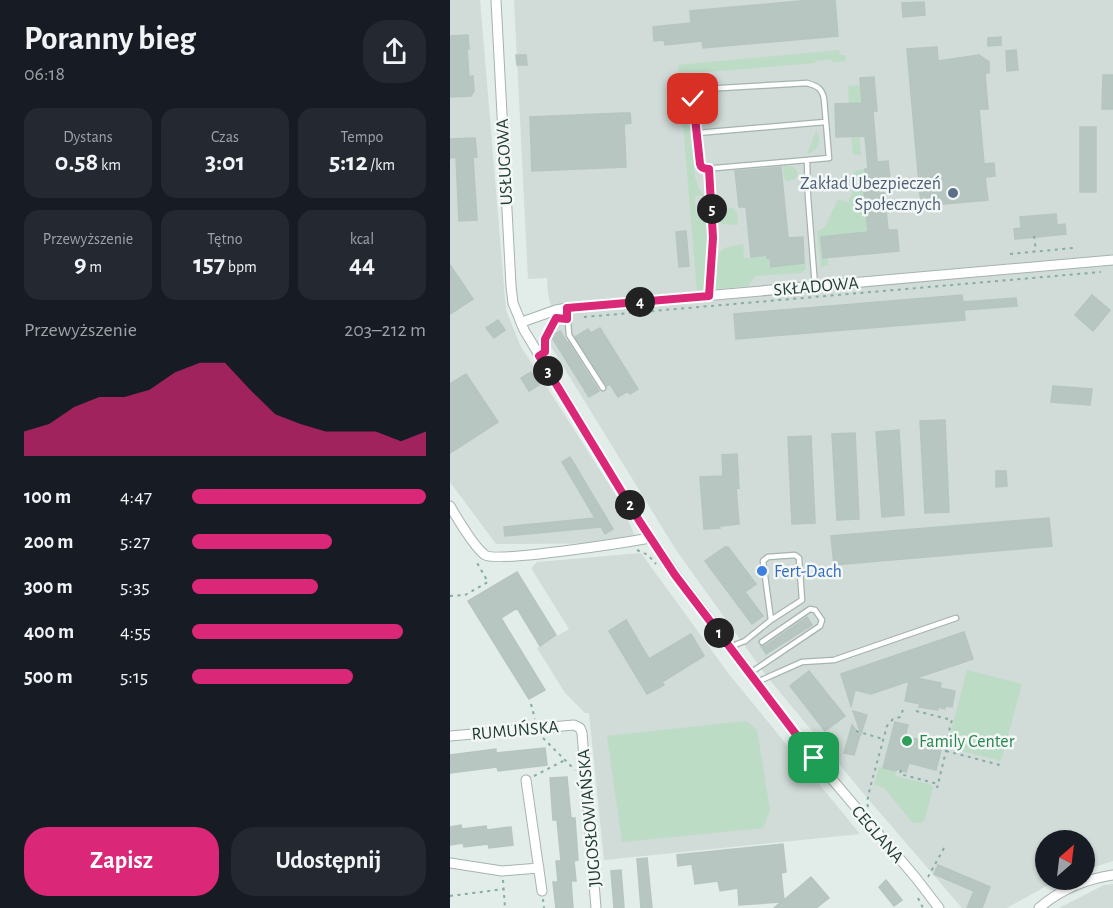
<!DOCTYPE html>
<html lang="pl">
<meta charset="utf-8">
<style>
:root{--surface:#171b24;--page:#242831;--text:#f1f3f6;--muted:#9ea1a6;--accent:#db2777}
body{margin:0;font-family:"Alegreya Sans",sans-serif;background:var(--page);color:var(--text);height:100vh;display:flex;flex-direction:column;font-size:22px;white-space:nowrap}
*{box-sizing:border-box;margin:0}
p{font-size:20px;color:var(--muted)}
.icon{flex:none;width:33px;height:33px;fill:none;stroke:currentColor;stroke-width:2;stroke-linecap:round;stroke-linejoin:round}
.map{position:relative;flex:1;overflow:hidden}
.panel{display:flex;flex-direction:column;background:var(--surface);width:450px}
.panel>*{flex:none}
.needle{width:39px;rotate:28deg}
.fabs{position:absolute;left:585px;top:830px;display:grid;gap:12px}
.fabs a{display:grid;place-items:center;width:60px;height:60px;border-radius:50%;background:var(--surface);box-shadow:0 2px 4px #0004;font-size:30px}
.pin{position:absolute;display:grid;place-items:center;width:51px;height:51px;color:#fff;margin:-26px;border-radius:12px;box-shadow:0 3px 9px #0006}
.km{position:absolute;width:30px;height:30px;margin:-15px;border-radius:50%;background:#222;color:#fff;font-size:16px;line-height:30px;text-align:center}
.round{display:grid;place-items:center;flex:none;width:63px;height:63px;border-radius:24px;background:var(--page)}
.head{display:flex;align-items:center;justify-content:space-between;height:102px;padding:0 24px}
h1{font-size:33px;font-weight:700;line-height:45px}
.metrics{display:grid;grid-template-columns:repeat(3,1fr);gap:9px;height:102px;padding:6px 24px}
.metrics div{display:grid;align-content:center;border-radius:15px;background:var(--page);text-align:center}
.metrics b{font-size:26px;font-weight:700}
.metrics small{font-size:16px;font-weight:400}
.metrics p{font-size:16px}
.chart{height:168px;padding:12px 24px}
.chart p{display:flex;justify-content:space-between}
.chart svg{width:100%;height:108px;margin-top:6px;fill:var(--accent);opacity:.7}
.button{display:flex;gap:12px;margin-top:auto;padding:12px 24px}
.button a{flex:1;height:69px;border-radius:24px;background:var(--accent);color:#fff;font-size:24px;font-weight:700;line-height:69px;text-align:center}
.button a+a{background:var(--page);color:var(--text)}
ul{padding:0 24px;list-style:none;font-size:20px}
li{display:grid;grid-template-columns:96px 72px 1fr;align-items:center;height:45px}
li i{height:15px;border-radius:8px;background:var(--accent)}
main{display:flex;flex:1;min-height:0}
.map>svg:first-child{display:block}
</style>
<main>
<section class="panel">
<div class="head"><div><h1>Poranny bieg</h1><p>06:18</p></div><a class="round"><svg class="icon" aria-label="share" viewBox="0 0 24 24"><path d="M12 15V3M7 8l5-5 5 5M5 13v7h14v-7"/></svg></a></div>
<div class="metrics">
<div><p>Dystans</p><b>0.58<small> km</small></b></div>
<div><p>Czas</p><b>3:01</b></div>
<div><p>Tempo</p><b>5:12<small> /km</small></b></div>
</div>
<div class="metrics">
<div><p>Przewyższenie</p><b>9<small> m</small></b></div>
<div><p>Tętno</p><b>157<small> bpm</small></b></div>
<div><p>kcal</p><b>44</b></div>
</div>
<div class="chart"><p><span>Przewyższenie</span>203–212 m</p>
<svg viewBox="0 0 160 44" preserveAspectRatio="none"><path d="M0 44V34L10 31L20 24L30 20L40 20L50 17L60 10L70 6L80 6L90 17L100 27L110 31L120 34L130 34L140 34L150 38L160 34V44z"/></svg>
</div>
<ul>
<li><b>100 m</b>4:47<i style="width:100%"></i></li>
<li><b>200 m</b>5:27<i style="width:60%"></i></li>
<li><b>300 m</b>5:35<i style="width:54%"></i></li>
<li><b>400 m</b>4:55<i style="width:90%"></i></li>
<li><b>500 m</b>5:15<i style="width:69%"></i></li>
</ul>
<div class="button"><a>Zapisz</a><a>Udostępnij</a></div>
</section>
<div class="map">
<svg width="663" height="908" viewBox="0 0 663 908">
<rect width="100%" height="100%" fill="#e2ece8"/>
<!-- built -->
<path fill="#d1dbd7" d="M0,0H30L56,310L70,345L169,500L188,543L46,544L0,482Z
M64,0H663V861L635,870L634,840H596V879H609L557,908H512L413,793L315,674L226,550L97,340L105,323L98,294L97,278L78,279Z
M191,553L278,673L410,834L154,860L139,713H135L115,693L87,648L119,629L81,568L87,562Z
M663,884V908H609L654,885Z"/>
<!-- green -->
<path fill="#bcdcc6" d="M389,50L390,55H395L396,61L381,62L382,59L366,61L365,63L245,73L237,85L245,177L249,189L255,196H245L246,214L257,213L258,221L254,290H247L228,65Z
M411,85L412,103L399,108L398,86Z
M261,93H263L251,117C247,106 250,98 261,93Z
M366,131C373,142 368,150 357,154Z
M409,132L411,155L403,154L401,134Z
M333,166H342C352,173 348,181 336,181L334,177Z
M415,169L418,232L371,237L373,257H378V265L372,267L371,266L367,231L375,227L388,199L398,203L405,186L398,182L405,171Z
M283,208L287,213L288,225L272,224L268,220V212L271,210Z
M293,244L294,258L316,256V259L319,258L320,268L356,263V269L351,273L305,276L298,286L266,289L264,279L267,278C268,252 264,248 293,244Z
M517,670L572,684L551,761L497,747Z
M296,721L307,730L320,811L313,828L172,842L157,736Z
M429,767L446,771L445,776L479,784L483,787L475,819L471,823H463L434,788L424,785Z"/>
<!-- building -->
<path fill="#b8c6c1" stroke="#b5c5bf" stroke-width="1.5" d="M361,0H385L388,36L253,48L252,41L215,45L214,40L204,41L203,27L241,23L240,11Z
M474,2L475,15L453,17L452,3Z
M18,35L19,49H17L19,77L23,76L24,91L21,96L0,97V36Z
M551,37V45L538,46V38Z
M487,47L488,61L529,55L539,62V73H535L538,109H529L534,164L544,163L545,176L535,177L538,200L471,206L457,49Z
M566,50L568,70L557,71L556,51Z
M66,55H76L77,65H67Z
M653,75H663V109H652Z
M424,77L427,111H423L427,162L438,161L440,179L433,180L438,230H447L449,251L373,258L371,237L418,232L414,192H417L415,169H418L415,136L386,137L385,104L412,103L410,78Z
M173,113H180L181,123L174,124L176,167L82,171L80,117Z
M630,127H646V192H630Z
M25,138L27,157H23L27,220L9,221L6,157L0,158V139Z
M331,167L338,238L353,237L354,263L321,267L320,258H317V255L301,257L296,207H289L285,171Z
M606,214L607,225L615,224L616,234L565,239L564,229L571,228L570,217Z
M236,231L239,266L229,267L226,232Z
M0,265L23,299L0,314Z
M512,295L513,302L566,298L567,306L514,310L515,320L286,339L284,314Z
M642,295L660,310L643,331L625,315Z
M48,320L55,330L44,338L36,328Z
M150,328L188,389L180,394L178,391L168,397L160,384L157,386L125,337L138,329L141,333Z
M110,331L117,342H118L149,391L139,397L101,336Z
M81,372L89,385L79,391L71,378Z
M16,374L48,422L0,453V384Z
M603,386L642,389L640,405L601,402Z
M495,420L499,512L475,513L470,421Z
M449,430L454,515L432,517L426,432Z
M405,433L409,519L387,520L382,434Z
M361,436L365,523L342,524L338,437Z
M287,454L289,488L286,487L289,524L269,526L270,528L254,529L250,477L273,476L272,455Z
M120,457L163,529L155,534L151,527L55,536L54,527L145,518L112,462Z
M546,471H556L557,486L546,487Z
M599,518L602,546L384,565L381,536Z
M275,547H278L306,584L295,592L313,616L302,624L255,561Z
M67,572L106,635L90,646L67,608L51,618L95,690L79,699L18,601Z
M357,617L362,625L316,654L311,646H315Z
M176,620L199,659L241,634L254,656L212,682L214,685L197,694L159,631Z
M514,632L523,659L466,678L491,683L490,688L505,691L502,707L495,706V709L488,707V710L469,707L470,704L455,701L459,681L421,694L405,690L401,706L391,674Z
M359,671L395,716L375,731L340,686Z
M403,711L417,715L411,734Z
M445,722L458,725L455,736L492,746L486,770L459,763L456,772L447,769L446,771L433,768Z
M402,725L410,735L404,755L394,753Z
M95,748L97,765L48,771L47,767L0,773V755L46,749V753Z
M117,777L121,818H125L128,860L124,861L126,881H121L123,908H106L103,882H108L106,861H111L107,820H103L100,778Z
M11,825L12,829L36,826L37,830L61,827L63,845L39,848L38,844L14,847L13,843L0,845V827Z
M333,844L336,872L331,873L334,900L361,877L379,898L366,908H324L331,902L289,905L288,888L270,891L268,881L245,884L242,864L228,866L227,855Z
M197,858L202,908H191L187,859Z
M488,865L540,887L532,908H517L524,891L484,874Z
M171,870L174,908H164L161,871Z
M436,880L452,900L444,906L429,887Z"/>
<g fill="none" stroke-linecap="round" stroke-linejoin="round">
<defs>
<path id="lane" d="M247,133L375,122
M357,160L379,158L374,99C372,88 367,86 357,83L254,89L249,90L244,96L249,156L251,167L254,169L357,160L358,197L365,286
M259,169L263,238L259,296
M117,308L119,335L153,388
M281,648L287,644L295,641L321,620L313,561L318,557L345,555L349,558L352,600L321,620
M300,673L370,626L372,620L365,610L360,609L312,642
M307,682L352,662L384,660L506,618"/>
<path id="street" d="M46,0L61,286L63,303L74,330L190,522L226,575L364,758L466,878L489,908
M72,322L106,310L117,308L663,260
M0,506C7,518 25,548 35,555C47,563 178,542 200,538
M0,736L124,725L130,728L132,733L146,908
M76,780L92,891
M0,863L52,871L89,868
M589,908C610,890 636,879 663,875"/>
</defs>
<!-- lane casing -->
<use href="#lane" stroke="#a5b4af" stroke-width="7"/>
<!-- street casing -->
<use href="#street" stroke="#a5b4af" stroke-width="11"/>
<!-- path -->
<path stroke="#84ada3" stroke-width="2" stroke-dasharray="3 4.5" stroke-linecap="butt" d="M584,236L586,251
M560,254L623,248
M134,317L651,272
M95,344V339L105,320
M187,550L198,555L206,564
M0,596L15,595L38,582L26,561
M81,704L85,719
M466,711L502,720L495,746L496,751L488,784
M406,731L433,739
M93,738L125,770
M496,751L550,765
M451,770L450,774L488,784L487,788
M84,776L115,760
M418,807L417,802L420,788L437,726L443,719L450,717L453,710
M478,877L494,848
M53,880L55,908
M0,896L54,889
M468,898L473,908
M93,899L94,908"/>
<!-- lane -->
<use href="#lane" stroke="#fff" stroke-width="4.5"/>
<!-- street -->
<use href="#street" stroke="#fff" stroke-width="9"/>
</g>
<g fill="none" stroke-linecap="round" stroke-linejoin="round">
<defs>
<path id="route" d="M243,99L250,164C251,168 254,169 259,169L263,238L259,296L117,308V319L106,318L95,339V352L89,356L190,522L225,575L364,758"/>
</defs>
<!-- route casing -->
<use href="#route" stroke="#fff" stroke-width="12"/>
<!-- route -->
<use href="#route" stroke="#db2777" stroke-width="8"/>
</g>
<!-- markers -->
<circle fill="#5c6f8a" stroke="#f3f8f6" stroke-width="2" cx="503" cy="193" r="6"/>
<circle fill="#3f7fe0" stroke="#f3f8f6" stroke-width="2" cx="312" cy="571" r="6"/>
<circle fill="#2e9e5b" stroke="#f3f8f6" stroke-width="2" cx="457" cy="741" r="6"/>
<g text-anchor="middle" stroke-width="5" stroke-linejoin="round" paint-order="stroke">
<!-- street labels -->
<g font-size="18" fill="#233c36" stroke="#f3f8f6">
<text transform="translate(54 162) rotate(-93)" y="6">USŁUGOWA</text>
<text transform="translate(366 286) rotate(-5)" y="6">SKŁADOWA</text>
<text transform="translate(65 730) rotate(-5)" y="6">RUMUŃSKA</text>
<text transform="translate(139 818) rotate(-95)" y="6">JUGOSŁOWIAŃSKA</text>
<text transform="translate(428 834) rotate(49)" y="6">CEGLANA</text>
</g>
<!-- service labels -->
<g font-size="18" fill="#4e5e75" stroke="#f3f8f6" text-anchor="end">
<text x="491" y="189">Zakład Ubezpieczeń<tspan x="491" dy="21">Społecznych</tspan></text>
</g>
<!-- shop labels -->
<g font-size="18" fill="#366cbe" stroke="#f3f8f6" text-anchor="start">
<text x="324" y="577">Fert-Dach</text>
</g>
<!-- leisure labels -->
<g font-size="18" fill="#27864d" stroke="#f3f8f6" text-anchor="start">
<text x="469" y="747">Family Center</text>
</g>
</g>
</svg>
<div class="fabs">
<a><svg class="needle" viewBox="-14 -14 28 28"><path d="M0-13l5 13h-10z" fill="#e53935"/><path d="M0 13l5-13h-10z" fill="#9ea1a6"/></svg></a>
</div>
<div class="pin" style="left:364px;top:758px;background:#1e9e55"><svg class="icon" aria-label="arrive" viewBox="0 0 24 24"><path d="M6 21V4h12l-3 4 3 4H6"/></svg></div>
<div class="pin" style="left:243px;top:99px;background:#d93025"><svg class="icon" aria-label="check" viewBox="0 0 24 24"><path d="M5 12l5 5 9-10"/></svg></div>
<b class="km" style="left:269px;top:633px">1</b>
<b class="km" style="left:180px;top:505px">2</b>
<b class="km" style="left:98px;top:371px">3</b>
<b class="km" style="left:190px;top:302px">4</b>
<b class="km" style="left:262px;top:209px">5</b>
</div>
</main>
